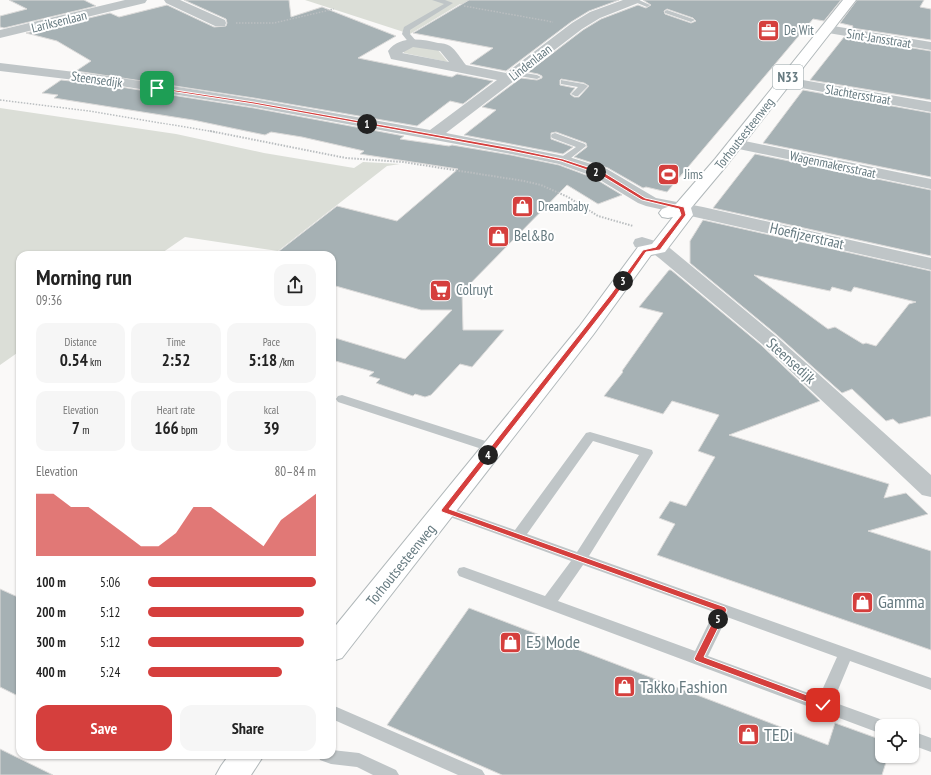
<!DOCTYPE html>
<meta charset="utf-8">
<style>
:root{--surface:#fff;--page:#f6f6f6;--text:#222;--muted:#767676;--accent:#d53f3d}
body{margin:0;font-family:"PT Sans Narrow",sans-serif;background:var(--page);color:var(--text);height:100vh;display:flex;flex-direction:column;font-size:15px;white-space:nowrap}
*{box-sizing:border-box;margin:0}
p{font-size:13px;color:var(--muted)}
.icon{flex:none;width:22px;height:22px;fill:none;stroke:currentColor;stroke-width:2;stroke-linecap:round;stroke-linejoin:round}
.map{position:relative;flex:1;overflow:hidden}
.side{position:absolute;left:16px;top:251px;width:320px;height:508px;display:flex;flex-direction:column;background:var(--surface);border-radius:12px;box-shadow:0 1px 3px #0004}
.side>*{flex:none}
.buttons{position:absolute;left:875px;top:719px;display:grid;gap:8px}
.buttons a{display:grid;place-items:center;width:44px;height:44px;border-radius:8px;background:var(--surface);box-shadow:0 1px 3px #0004;font-size:20px}
.pin{position:absolute;display:grid;place-items:center;width:34px;height:34px;color:#fff;margin:-17px;border-radius:8px;box-shadow:0 2px 6px #0006}
.km{position:absolute;width:20px;height:20px;margin:-10px;border-radius:50%;background:#222;color:#fff;font-size:11px;line-height:20px;text-align:center}
.round{display:grid;place-items:center;flex:none;width:42px;height:42px;border-radius:12px;background:var(--page)}
.overview{display:flex;align-items:center;justify-content:space-between;height:68px;padding:0 20px}
h1{font-size:22px;font-weight:600;line-height:30px}
.figures{display:grid;grid-template-columns:repeat(3,1fr);gap:6px;height:68px;padding:4px 20px}
.figures div{display:grid;align-content:center;border-radius:10px;background:var(--page);text-align:center}
.figures b{font-size:17px;font-weight:600}
.figures small{font-size:11px;font-weight:400}
.figures p{font-size:11px}
.chart{height:112px;padding:8px 20px}
.chart p{display:flex;justify-content:space-between}
.chart svg{width:100%;height:72px;margin-top:4px;fill:var(--accent);opacity:.7}
.button{display:flex;gap:8px;margin-top:auto;padding:8px 20px}
.button a{flex:1;height:46px;border-radius:12px;background:var(--accent);color:#fff;font-size:16px;font-weight:600;line-height:46px;text-align:center}
.button a+a{background:var(--page);color:var(--text)}
ul{padding:0 20px;list-style:none;font-size:13px}
li{display:grid;grid-template-columns:64px 48px 1fr;align-items:center;height:30px}
li i{height:10px;border-radius:5px;background:var(--accent)}
.map>svg:first-child{display:block}
</style>
<div class="map">
<svg width="931" height="775" viewBox="0 0 931 775">
<rect width="100%" height="100%" fill="#faf9f8"/>
<!-- green -->
<path fill="#dbded7" d="M305,0H492L470,6L460,4L410,34Z
M413,46L438,50L448,62L404,53V51Z
M0,108L176,134L264,153L354,168L363,162L400,164L387,166L278,251L185,237L159,255H20V351L0,365Z"/>
<!-- building -->
<path fill="#a6b1b4" stroke="#dcdbda" fill-rule="evenodd" d="M9,0H84L96,6L4,28L0,27V16L27,9Z
M184,0H289L291,17L322,7L396,36L358,58L452,77L457,74L493,81L463,104L450,101L417,126L254,98L76,71L91,61L57,41L26,33L110,13L119,17L167,5L214,27L226,26L227,23L226,19Z
M469,0H619L589,11L571,22L506,71L470,64L493,48L413,33Z
M643,0H841L824,21L813,19L667,192L646,187L643,188L608,168L574,157L587,147L586,143L556,132L551,133V139L573,147L563,154L464,135L496,110L482,107L521,78L537,80L542,78V76L538,74L528,72L583,30L601,19L638,5L646,8L651,5ZM667,9L693,18L696,21L691,23L665,14L664,11ZM561,79L584,83L589,86L579,97H574L570,94L575,88L560,85V80Z
M857,0H924L920,7L931,9V40L852,28L853,26L840,23Z
M844,37L931,51V100L810,80Z
M61,80L108,85L254,108L404,136L400,139L449,146L452,145L511,155L559,165L594,178L622,195L598,204L567,185L462,292L463,330H504L472,367L460,364L431,395L425,397L415,394L413,396L376,383L380,379L369,376L374,372L332,360V337L405,359L452,310H421L332,285V255H274L337,206L397,221L458,169L360,154L364,151L302,137L271,132L265,135L193,120L54,98L58,95L42,93Z
M803,90L931,113V177L763,143Z
M755,154L931,190V256L713,208Z
M703,220L931,271V416L899,424L893,419L886,421L852,389L842,393L777,335L690,263V241ZM754,275L830,291L832,287L851,292L854,287L916,302L909,304L876,346L866,343L863,344L835,327L828,329Z
M669,270H671L761,345L820,401L729,435L889,484L884,498L906,493L928,514L868,531L931,551V650L657,555L675,524L659,518L670,501L686,506L715,457L698,451L719,415L672,401L663,414L604,396L623,372L622,371L663,313L639,307Z
M0,589L20,598V697L0,687Z
M469,608L828,745L835,723L882,740V756H888L882,775H502L387,725Z
M0,749L53,775H0Z"/>
<g fill="none" stroke-linecap="round" stroke-linejoin="round">
<defs>
<path id="primary" d="M843,0H856L727,165L691,208L693,215L690,219L665,252L651,255L593,335L342,658L332,661V630L579,327L638,247L652,244L673,217L668,218L662,217L659,213L662,209L676,204L715,159Z
M229,755H264L251,775H216L221,766Z"/>
</defs>
<!-- primary casing -->
<use href="#primary" stroke="#b1b8ba" stroke-width="2"/>
<!-- path-far1 -->
<path stroke="#babec0" stroke-width="1.5" stroke-dasharray="1.5 1.5" stroke-linecap="butt" d="M464,6L553,22
M236,23H274L334,9
M0,100L89,111L215,132"/>
<!-- path -->
<path stroke="#babec0" stroke-width="2" stroke-dasharray="1.5 1.5" stroke-linecap="butt" d="M210,131L346,158L403,162L524,181L541,185L568,197L598,216L633,226"/>
<!-- service -->
<path fill="#bfc5c7" fill-rule="evenodd" d="M432,0H445L453,3L410,30V34L417,42L416,44H410L402,34L404,27L444,4Z
M630,0H639L650,5L647,7Z
M667,10L693,19L695,20L691,22L665,13V11Z
M513,71L537,75L541,77L537,79L513,75L512,73Z
M561,80L584,84L588,86L578,96H575L571,94L578,87L561,84Z
M555,133L585,144L586,146L566,162H560L559,160L560,158L576,147L552,138L551,136L552,134Z
M342,395L498,445L499,448L498,451H488L338,402L336,399L338,396Z
M590,432L652,450L653,453L589,556L931,678V690L850,661L833,702L888,722L890,726H882V734L459,576L457,572L459,568L464,567L545,596L571,561L439,513L437,510L439,507L444,505L515,530L586,433ZM593,441L639,455L577,552L527,534ZM583,565L714,612L695,651L558,601ZM727,617L837,657L819,697L708,656Z
M332,705L482,770L485,775H458L332,719Z
M912,731L931,738V752L912,745Z
M332,750L359,753L396,770L399,775H373L357,767L331,764L320,760L318,755H332Z"/>
<!-- minor -->
<path fill="#bfc5c7" fill-rule="evenodd" d="M125,0H147L145,3L0,38V30Z
M164,0H180L225,20L226,23L225,26H215L166,3Z
M623,0H640L638,3L600,18L582,29L446,133L569,157L607,169L656,198L703,207L931,258V270L646,206L638,203L595,177L559,164L511,154L254,107L108,84L0,71V63L108,76L254,99L430,130L497,80L391,59L388,51C399,35 423,39 438,43C442,43 447,44 450,46C456,50 461,59 466,65L506,73L572,23L590,12ZM413,47L440,51L449,62L402,53Z
M827,25L931,42V50L822,32L820,29L822,26Z
M785,77L931,102V112L780,84L778,81L780,78Z
M735,139L931,179V189L729,147L727,144L729,141Z
M642,237L665,244L776,336L931,475V497L922,495L762,344L659,258L651,252L635,247L633,243L635,239Z"/>
<!-- primary -->
<use href="#primary" fill="#fff" fill-rule="evenodd"/>
</g>
<!-- route -->
<path fill="#d53f3d" stroke="#fff" d="M155,87L254,102L511,148L563,159L603,172L645,198L684,207L686,215L660,250L646,252L615,297L449,509L725,607L727,610L704,657L826,702L827,705L826,707H820L696,661L694,659L718,611L442,512L441,510L611,294L643,250L656,247L681,215L679,209L642,200L599,174L561,161L511,151L254,104L157,89Z"/>
<!-- icons -->
<defs>
<symbol id="office-square" viewBox="-11 -11 22 22"><rect x="-9" y="-9" width="18" height="18" rx="4" fill="#d53f3d" stroke="#fff"/><path d="M-6-3h4V-5.5h4V-3h4V5H-6ZM-1-4.5V-3h2v-1.5ZM-6 0V1H6V0Z" fill="#fff"/></symbol>
<symbol id="stadium-square" viewBox="-11 -11 22 22"><rect x="-9" y="-9" width="18" height="18" rx="4" fill="#d53f3d" stroke="#fff"/><path d="M0-5a6.5 5 0 1 0 0 10a6.5 5 0 1 0 0-10ZM-3.5-1.8h7v3.6h-7Z" fill="#fff"/></symbol>
<symbol id="shop-square" viewBox="-11 -11 22 22"><rect x="-9" y="-9" width="18" height="18" rx="4" fill="#d53f3d" stroke="#fff"/><path d="M-5-2.5h2.3a2.7 3.5 0 0 1 5.4 0H5L5.5 6h-11ZM-1.5-2.5h3a1.5 2.3 0 0 0-3 0Z" fill="#fff"/></symbol>
<symbol id="supermarket-square" viewBox="-11 -11 22 22"><rect x="-9" y="-9" width="18" height="18" rx="4" fill="#d53f3d" stroke="#fff"/><path d="M-6-5.5h2.5l.6 2H6L4.5 2H-2.5L-4.4-4H-6ZM-1.5 3.2a1.3 1.3 0 1 0 .1 0ZM3 3.2a1.3 1.3 0 1 0 .1 0Z" fill="#fff"/></symbol>
</defs>
<g fill-rule="evenodd">
<use href="#office-square" x="756" y="18" width="25" height="25"/>
<use href="#stadium-square" x="656" y="162" width="25" height="25"/>
<use href="#shop-square" x="510" y="194" width="25" height="25"/>
<use href="#shop-square" x="486" y="224" width="25" height="25"/>
<use href="#supermarket-square" x="428" y="278" width="25" height="25"/>
<use href="#shop-square" x="850" y="590" width="25" height="25"/>
<use href="#shop-square" x="498" y="630" width="25" height="25"/>
<use href="#shop-square" x="612" y="674" width="25" height="25"/>
<use href="#shop-square" x="736" y="722" width="25" height="25"/>
</g>
<g text-anchor="middle" stroke-width="4" stroke-linejoin="round" paint-order="stroke">
<!-- far-street labels -->
<g font-size="13" fill="#667a80" stroke="#fff">
<text transform="translate(59 21) rotate(-14)" y="5">Lariksenlaan</text>
<text transform="translate(879 38) rotate(9)" y="5">Sint-Jansstraat</text>
<text transform="translate(530 62) rotate(-38)" y="5">Lindenlaan</text>
<text transform="translate(97 79) rotate(8)" y="5">Steensedijk</text>
<text transform="translate(858 94) rotate(10)" y="5">Slachtersstraat</text>
<text transform="translate(744 133) rotate(-52)" y="5">Torhoutsesteenweg</text>
<text transform="translate(833 164) rotate(12)" y="5">Wagenmakersstraat</text>
</g>
<!-- far-poi labels -->
<g font-size="13" fill="#667a80" stroke="#fff" text-anchor="start">
<text x="784" y="35">De Wit</text>
<text x="684" y="179">Jims</text>
<text x="538" y="211">Dreambaby</text>
</g>
<!-- shield labels -->
<rect fill="#fff" stroke="#94a2a6" stroke-width="1" x="773" y="65" width="30" height="24" rx="3"/>
<g font-size="14" font-weight="bold" fill="#667a80">
<text x="788" y="82">N33</text>
</g>
<!-- poi labels -->
<g font-size="15" fill="#667a80" stroke="#fff" text-anchor="start">
<text x="514" y="241">Bel&amp;Bo</text>
<text x="456" y="295">Colruyt</text>
</g>
<!-- street labels -->
<g font-size="15" fill="#667a80" stroke="#fff">
<text transform="translate(807 236) rotate(13)" y="5">Hoefijzerstraat</text>
<text transform="translate(791 361) rotate(42)" y="5">Steensedijk</text>
<text transform="translate(401 565) rotate(-51)" y="5">Torhoutsesteenweg</text>
</g>
<!-- near-poi labels -->
<g font-size="18" fill="#667a80" stroke="#fff" text-anchor="start">
<text x="878" y="608">Gamma</text>
<text x="526" y="648">E5 Mode</text>
<text x="640" y="693">Takko Fashion</text>
<text x="764" y="741">TEDi</text>
</g>
</g>
</svg>
<div class="buttons">
<a><svg class="icon" aria-label="locate" viewBox="0 0 24 24"><circle cx="12" cy="12" r="6"/><path d="M12 2v4M12 18v4M2 12h4M18 12h4"/></svg></a>
</div>
<div class="pin" style="left:157px;top:88px;background:#1e9e55"><svg class="icon" aria-label="arrive" viewBox="0 0 24 24"><path d="M6 21V4h12l-3 4 3 4H6"/></svg></div>
<div class="pin" style="left:823px;top:705px;background:#d93025"><svg class="icon" aria-label="check" viewBox="0 0 24 24"><path d="M5 12l5 5 9-10"/></svg></div>
<b class="km" style="left:367px;top:124px">1</b>
<b class="km" style="left:596px;top:172px">2</b>
<b class="km" style="left:623px;top:281px">3</b>
<b class="km" style="left:488px;top:455px">4</b>
<b class="km" style="left:718px;top:619px">5</b>
<section class="side">
<div class="overview"><div><h1>Morning run</h1><p>09:36</p></div><a class="round"><svg class="icon" aria-label="share" viewBox="0 0 24 24"><path d="M12 15V3M7 8l5-5 5 5M5 13v7h14v-7"/></svg></a></div>
<div class="figures">
<div><p>Distance</p><b>0.54<small> km</small></b></div>
<div><p>Time</p><b>2:52</b></div>
<div><p>Pace</p><b>5:18<small> /km</small></b></div>
</div>
<div class="figures">
<div><p>Elevation</p><b>7<small> m</small></b></div>
<div><p>Heart rate</p><b>166<small> bpm</small></b></div>
<div><p>kcal</p><b>39</b></div>
</div>
<div class="chart"><p><span>Elevation</span>80–84 m</p>
<svg viewBox="0 0 160 44" preserveAspectRatio="none"><path d="M0 44V6L10 6L20 14L30 14L40 22L50 30L60 38L70 38L80 30L90 14L100 14L110 22L120 30L130 38L140 22L150 14L160 6V44z"/></svg>
</div>
<ul>
<li><b>100 m</b>5:06<i style="width:100%"></i></li>
<li><b>200 m</b>5:12<i style="width:93%"></i></li>
<li><b>300 m</b>5:12<i style="width:93%"></i></li>
<li><b>400 m</b>5:24<i style="width:80%"></i></li>
</ul>
<div class="button"><a>Save</a><a>Share</a></div>
</section>
</div>
